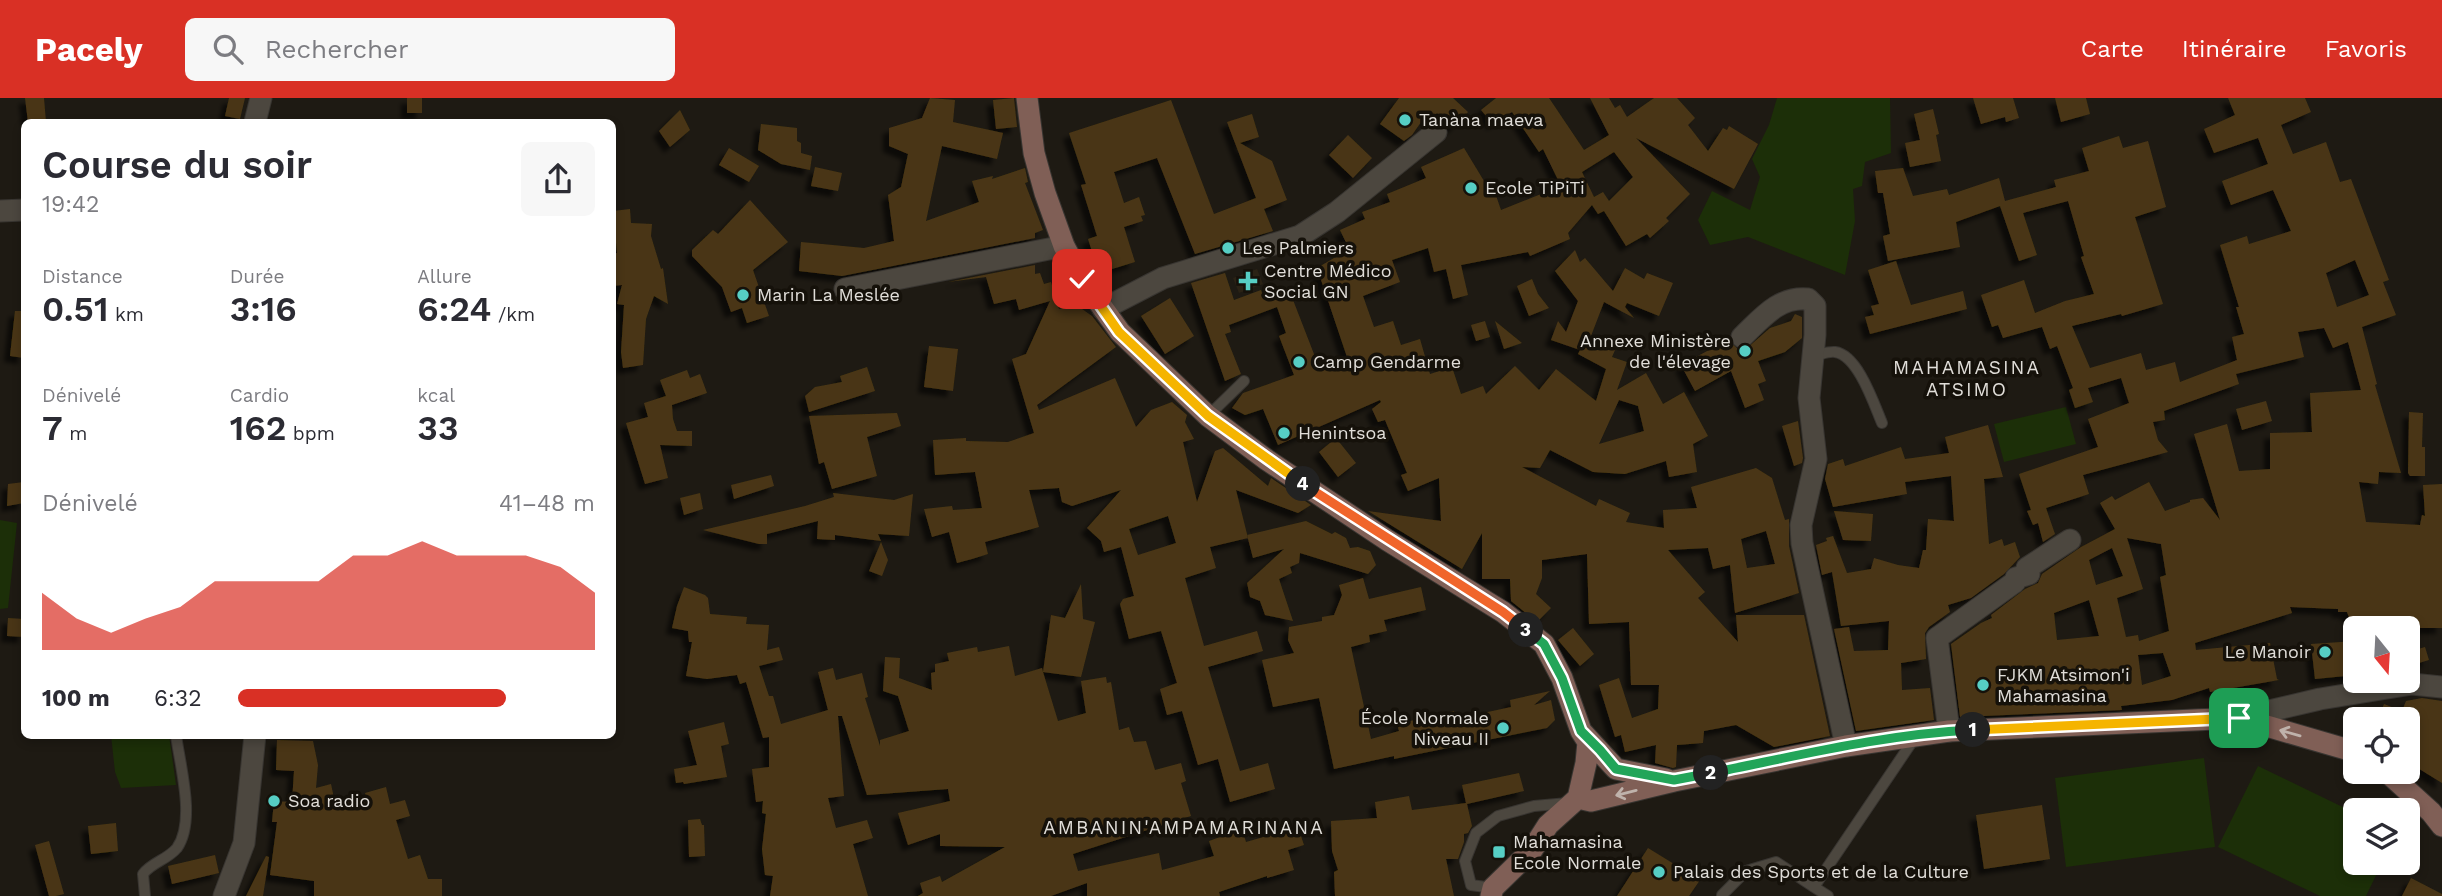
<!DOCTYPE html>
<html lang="fr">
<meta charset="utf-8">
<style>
:root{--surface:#fff;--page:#f7f7f7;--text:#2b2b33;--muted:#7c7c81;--accent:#d93025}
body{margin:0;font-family:"Work Sans",sans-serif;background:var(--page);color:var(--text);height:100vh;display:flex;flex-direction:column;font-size:26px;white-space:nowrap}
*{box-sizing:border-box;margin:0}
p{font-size:23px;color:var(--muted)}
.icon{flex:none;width:38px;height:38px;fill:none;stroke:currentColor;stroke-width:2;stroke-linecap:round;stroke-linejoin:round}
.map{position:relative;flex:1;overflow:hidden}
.drawer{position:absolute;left:21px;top:21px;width:595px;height:620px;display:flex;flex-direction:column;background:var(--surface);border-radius:10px;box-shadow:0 4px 10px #0003}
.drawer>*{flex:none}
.needle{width:46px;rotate:162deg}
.fabs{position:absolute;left:2343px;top:518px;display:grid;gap:14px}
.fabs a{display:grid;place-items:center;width:77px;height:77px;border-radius:10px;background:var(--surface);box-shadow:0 4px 10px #0003;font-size:35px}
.pin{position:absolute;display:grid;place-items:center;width:60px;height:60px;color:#fff;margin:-30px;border-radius:14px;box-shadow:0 4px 10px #0006}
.km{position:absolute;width:35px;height:35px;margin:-18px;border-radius:50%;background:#222;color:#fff;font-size:19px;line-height:35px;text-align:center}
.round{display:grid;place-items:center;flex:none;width:74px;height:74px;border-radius:10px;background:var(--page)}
.head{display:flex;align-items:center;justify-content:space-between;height:119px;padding:0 21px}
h1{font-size:38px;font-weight:600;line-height:52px}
.metrics{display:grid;grid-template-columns:repeat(3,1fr);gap:10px;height:119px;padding:7px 21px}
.metrics div{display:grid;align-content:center}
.metrics b{font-size:35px;font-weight:600}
.metrics small{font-size:19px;font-weight:400}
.metrics p{font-size:19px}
.chart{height:196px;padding:14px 21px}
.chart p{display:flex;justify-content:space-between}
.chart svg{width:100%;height:126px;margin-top:7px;fill:var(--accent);opacity:.7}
ul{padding:0 21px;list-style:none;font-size:23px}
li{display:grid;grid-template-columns:112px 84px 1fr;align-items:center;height:52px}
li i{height:18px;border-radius:9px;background:var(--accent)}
header{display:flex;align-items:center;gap:42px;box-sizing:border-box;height:98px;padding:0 35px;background:var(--accent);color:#fff}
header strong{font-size:33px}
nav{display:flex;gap:38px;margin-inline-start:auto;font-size:24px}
.search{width:490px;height:63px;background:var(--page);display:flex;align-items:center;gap:18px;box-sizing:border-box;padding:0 24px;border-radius:10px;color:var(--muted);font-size:26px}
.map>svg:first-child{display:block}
</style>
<header>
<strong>Pacely</strong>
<div class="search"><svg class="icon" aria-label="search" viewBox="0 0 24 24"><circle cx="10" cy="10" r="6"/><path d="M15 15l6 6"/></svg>Rechercher</div>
<nav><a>Carte</a><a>Itinéraire</a><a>Favoris</a></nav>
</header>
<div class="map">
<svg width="2442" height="798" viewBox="0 0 2442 798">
<defs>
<filter id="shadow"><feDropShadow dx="-6" dy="6" stdDeviation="2" flood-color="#0009"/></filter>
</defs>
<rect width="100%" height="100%" fill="#1e1a13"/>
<!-- built -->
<path fill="#2a2215" d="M1257,171L1263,186L1239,195L1233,180Z"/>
<!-- green -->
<path fill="#1c2f08" d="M1777,0H1890L1891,55L1865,64L1862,88L1853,91L1855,123L1845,177L1748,139L1710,147L1698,122L1712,93L1750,112L1760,79L1752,61L1769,27Z
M2066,309L2076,346L2004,364L1994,326Z
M0,422L17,425L8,510L0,511Z
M111,637H169L176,687L121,690L115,674Z
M2204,660L2215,749L2066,769L2055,680Z
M2258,668L2355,715L2356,765H2382L2366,798H2320L2218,749Z"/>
<!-- building -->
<path fill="#493614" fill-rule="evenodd" filter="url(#shadow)" d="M25,0H44L46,24H28Z
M229,0H245L240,21L225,18Z
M407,0H422V15H407Z
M930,0L955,2L953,24L1003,35L997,61L942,48L926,123L979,104L972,83L993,78L992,81L1025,70L1028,84L1025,85L1043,132L1035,135V140L842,178L799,173L801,144L864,150L894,143L888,97L901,89L908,56L889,48V30L922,20Z
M1014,0L1017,29L996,31L993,2Z
M1399,0H1453L1468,14L1453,30L1437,15L1431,21L1426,17L1412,37L1404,43L1380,26Z
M1496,0H1549L1584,52L1609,37L1590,0H1609L1615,10L1620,7L1627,19L1654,0H1677L1695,20L1688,27L1708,53L1723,30L1727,32L1729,28L1758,46L1734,91L1636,40L1690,96L1666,120L1669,123L1650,140L1647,136L1626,148L1604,113L1598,116L1592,107L1568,135L1570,141L1530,158L1528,154L1461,167L1468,197L1453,201L1446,171L1434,174L1428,150L1392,162L1400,184L1363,198L1374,229L1393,223L1401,247L1420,241L1430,276L1452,269L1461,296L1483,288L1486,296L1515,268L1539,292L1556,271L1596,303L1606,271L1578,256L1580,252L1551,242L1558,223L1566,234L1578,203L1555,173L1575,152L1580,164L1585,160L1613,193L1625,170L1644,181L1647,175L1673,185L1659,218L1627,205L1625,209L1634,220L1604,204L1591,238L1615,252L1612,259L1627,264L1617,292L1646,275L1663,306L1684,294L1708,338L1693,346L1697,374L1669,379L1666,363L1625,376L1593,374L1550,352L1540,370L1522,369L1596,408L1599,401L1630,415L1626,424L1664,430L1663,412L1697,410L1691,389L1756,370L1772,380L1785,422L1789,421V448L1799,495L1735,515L1730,467L1713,471L1708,450L1668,452L1705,494L1698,500L1738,544L1736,517H1804L1830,638L1774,649L1736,627L1704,633L1703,645L1677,647L1676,669L1673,670L1655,665L1656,647L1625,654L1621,637L1615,639L1599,587L1619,580L1632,620L1658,611L1659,587H1631L1629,524L1589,526L1587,456L1542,462V480L1536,496L1551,510L1537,524L1511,503L1510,481H1482V435L1462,471L1368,413L1441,423L1439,380L1408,393L1401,377L1407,375L1385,322L1378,324L1372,311L1381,304L1380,302L1278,347L1263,311L1245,317L1232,310L1243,295L1294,277L1279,238L1286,235L1277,209L1229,227L1231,234L1225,236L1241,276L1225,283L1191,185L1225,175L1234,202L1261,192L1263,198L1288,189L1319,269L1347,259L1317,170L1334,160L1352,157L1340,132L1365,121L1362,114L1390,104L1387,96L1426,80L1421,69L1464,50L1487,88L1492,86L1501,112L1561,88L1543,51L1539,54L1512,14L1493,26L1481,12ZM1614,54L1633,79L1609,103L1603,94L1594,99L1582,74ZM1619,302L1638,308L1644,333L1599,346ZM1766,433L1775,466L1747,470L1741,441Z
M1973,0H2013L2019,20L2006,24L2005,19L1981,26Z
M2055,0H2086L2090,16L2061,24Z
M2228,0H2305L2311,14L2281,27L2293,56L2326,44L2340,84L2351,81L2389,182L2383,184L2396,217L2362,229L2377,286L2375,287L2401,375L2379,374L2378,386L2359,384L2366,424L2420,427L2422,417L2425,418L2423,387L2442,386V530H2353L2347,514H2338V511L2290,509L2292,515L2195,545L2196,552L2270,545L2277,581L2279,582L2210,594L2209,590L2172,602L2121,608L2122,612L1960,619L1951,546L1981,525L1992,520L1991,517L2025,491L2038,485L2042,476L2081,449L2115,431L2100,405L2112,398L2115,402L2149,384L2165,413L2190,404V402L2203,400L2220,422L2194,336L2227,326L2239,373L2270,371V335L2312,334L2310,295L2361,292L2348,244L2333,250L2324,230L2298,234L2304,259L2236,276L2239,286L2164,313L2165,322L2153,324L2158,342L2168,354L2083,377L2089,396L2046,410L2055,436L2043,444L2038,425L2033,427L2027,413L2031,412L2019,376L2098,349L2088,321L2129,305L2121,280L2088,290L2093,304L2075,310L2069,292L2073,290L2057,248L2050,251L2042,229L2003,240L1998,227L1992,229L1981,197L2024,182L2035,215L2065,203L2094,196L2081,159L2084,158L2068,103L2023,115L2037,157L2019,163L2000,108L1956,124L1960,149L1888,163L1883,138L1890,136L1883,95H1878L1875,73L1903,70L1913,98L1947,91L1949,97L1999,80L2005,103L2056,89L2054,82L2089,73L2082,50L2119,38L2123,50L2148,43L2166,109L2135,119L2163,206L2122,218L2121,216L2072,228L2090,270L2141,255L2146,272L2175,264L2180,284L2237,262L2232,239L2244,236L2236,209H2239L2220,147L2247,138L2249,146L2291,133L2273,92L2231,107L2222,83L2268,66L2258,40L2214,55L2204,31L2235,17ZM2355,162L2369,197L2337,209L2326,175ZM2127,440L2161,446L2166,477L2160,479L2169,533L2139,543L2138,537L2126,539L2117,500L2143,491ZM2112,450L2123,478L2096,487L2089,462ZM2089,502L2099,538L2057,542L2054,515ZM2163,555L2171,578L2142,587L2138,557Z
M1171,2L1214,116L1256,100L1227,24L1252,16L1259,39L1240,45L1272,63L1287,102L1264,111L1273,133L1195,156L1157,60L1114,74L1124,105L1139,99L1145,117L1141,118L1143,123L1124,129L1135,164L1099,175L1088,141L1097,138L1081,87L1086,86L1069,35Z
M1933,11L1939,36L1936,37L1941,63L1910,69L1905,45L1920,42L1914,16Z
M680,12L690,32L670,49L659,33Z
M761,26L797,30V43L801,45V55L812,58L810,72L781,66L758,52Z
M1348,37L1372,60L1353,80L1329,57Z
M729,50L759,68L749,84L719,67Z
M815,69L842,75L838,93L811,88Z
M750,102L788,144L753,172L769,218L747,225L742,210L731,214L722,189L692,158V152L713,132L718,136Z
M630,111L631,125L652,126L651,138L661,171L663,170L668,206L654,198L646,221L643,267L623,270L621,254L624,207L617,206L622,187L612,188V156L617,155L613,113Z
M1896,163L1911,207L1963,193L1967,211L1870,236L1865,219L1874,217L1871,208L1879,206L1868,172Z
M1035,167V176L1040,175L1044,186L1051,184L1059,211L1075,206L1092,218L1116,249L1037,307L1039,312L1115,280L1136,329L1151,312L1172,304L1187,317L1185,324L1194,341L1183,344L1197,404L1215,353L1223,350L1268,388L1271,380L1311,407L1298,415L1236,392L1248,440L1210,449L1216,470L1185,480L1204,548L1257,533L1263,553L1208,569L1240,673L1268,665L1275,691L1230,704L1218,661L1198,667L1182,613L1167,617L1160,591L1177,585L1161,533L1129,541L1120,506L1123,501L1134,498L1121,449L1104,454L1101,443L1087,430L1121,392L1072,408L1062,404L1059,390L1029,392L1039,429L985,444L988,456L972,461L957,465L949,434L932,439L924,411L952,408L953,412L982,410L975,374L935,377L933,342L966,340V343L1008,344L1034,335L1012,261L1026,256L1050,203L1019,212L1016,201L994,206L986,179L948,184ZM1168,418L1176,445L1138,457L1129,431Z
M1532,181L1538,196L1549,210L1529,218L1517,188Z
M1170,200L1194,238L1165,256L1141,218Z
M15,213H24V260L10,258Z
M1795,216L1802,219V240L1785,254L1758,263L1766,283L1758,286L1764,302L1745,310L1731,273L1695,293L1681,267L1711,251L1730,244L1738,251H1746L1770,230L1791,223Z
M1485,223L1490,239L1476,243L1471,227Z
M1495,223L1522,245L1504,251Z
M929,248L958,251L953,293L924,289Z
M867,269L875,293L809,314L805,298L815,289L842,284L840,278Z
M687,272L690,280L700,276L707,295L672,307L673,321L677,333H692V348L660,347L668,380L645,386L626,325L648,319L644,305L666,298L660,282Z
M2266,303L2272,323L2242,332L2236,311Z
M2409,314L2423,315L2422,349H2425V378H2410L2408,375Z
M897,315L901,328L867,339L877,378L832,391L824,364L819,366L809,318Z
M1798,323L1803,360L1802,365L1794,368L1782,328Z
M1988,327L2003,379L1984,381L1989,446L2002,441L2004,448L2015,444L2020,459L2004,476L1971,500L1948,507L1950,514L1929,529L1925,535L1926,561L1901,565L1902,592L1930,590L1934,622L1856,633L1834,531L1849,529L1854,553L1888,552L1889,523L1841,528L1832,474L1822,477L1816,447L1827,443L1826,440L1833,438L1847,475L1871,471L1874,460L1898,467L1919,470L1923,452H1926L1928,421L1954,423L1951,378L1905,384L1907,396L1833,409L1825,381L1828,366L1843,361L1845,368L1901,349L1905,361L1949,355L1945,339Z
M1336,340L1356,365L1338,379L1319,354Z
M771,377L774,388L734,401L731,387Z
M24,384V405L7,408L8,386Z
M700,395L703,411L684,417L680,400Z
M833,395L894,402L913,396L909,438L878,436L881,443L835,437V442L817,441L818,423L767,436V446H759L703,432L805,408L834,399Z
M1834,413L1873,416L1871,443L1843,442Z
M1306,423L1332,436L1335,434L1346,440L1350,450L1358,449L1370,453L1376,467L1368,476L1300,455L1299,465L1290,469L1292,475L1279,481L1293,523L1265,517L1260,503L1250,499L1247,485L1284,451L1253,460L1247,437Z
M881,444L888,462L882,478L869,473Z
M1363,480L1369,501L1421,489L1426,512L1384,522L1387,533L1369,537L1370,544L1351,549L1371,641L1399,633L1397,626L1454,613L1455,621L1511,609L1510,602L1550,593L1534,607L1551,602L1555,622L1547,630L1394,661V658L1334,671L1319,600L1273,609L1262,562L1294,555L1288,542L1289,529L1322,523V519L1334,517L1342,497L1339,487Z
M1081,486L1083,521L1095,524L1081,579L1043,574L1058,623L1086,615L1081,583L1106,579L1107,585L1111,584L1119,632L1129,629L1134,644L1146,643L1155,672L1181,665L1186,683L1181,685L1191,718L1073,756L1078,773L1159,755L1162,772L1214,758L1209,743L1242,731L1246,744L1298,729L1304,747L1288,752L1294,772L1267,780V778L1219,794L1220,798H1087V785L1051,798H918L923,795L920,785L940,778L942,784L1005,749L940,748V736L908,747L898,715L950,703L948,691L867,697L842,618H838L844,698L828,700L836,730L867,722L873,740L853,746L868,798H770L773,778L765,777L762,751L766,716L762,715L763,703L756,704L752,671L769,669V639L763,640L746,584L740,586L737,577L707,581L686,578L692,544H689L688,533L672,530L677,508L684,489L705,497L708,500L710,516L747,519L746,526L769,527L767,552L779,549L783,562L759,568L769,598H773L781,626L828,612L818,574L833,570L836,582L862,575L868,599L865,600L880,648V642L909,633L898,598L883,593L885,559L900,560L899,580L932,592L931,575L935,574V566L949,563L947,555L977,549L978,554L1009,548L1015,578L1042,570L1043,574L1051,517L1065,520Z
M8,520L24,521V539L7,538Z
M1573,530L1594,556L1580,568L1558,542Z
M2356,543V577L2315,581L2311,546Z
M2425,549L2429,562L2412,567L2408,554Z
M2422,600L2442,603V685L2408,664V621H2378L2384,606L2402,613L2406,603Z
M724,624L729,646L721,648L727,679L684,686L683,684L676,685L674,671L697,667L688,633Z
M277,642L313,643L318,667L316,690L331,686L334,700L366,699L365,695L386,689L390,706L405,702L410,718L396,722L408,761L420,757L428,781H442V798H314V783L270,777L277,724H272L274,703L292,704L294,673L276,672Z
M1519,675L1524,693L1467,706L1472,728L1468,735L1464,736V744L1458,761H1446L1454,798H1335L1334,774L1338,772L1332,753L1331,723L1377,720L1375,704L1409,698L1412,712L1466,705L1462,687Z
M2042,707L2050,761L1984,771L1976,717Z
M700,721L702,727H704L705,758L689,759L688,722Z
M116,725L118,753L91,756L88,728Z
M49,743L64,796L56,798H49L35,747Z
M1648,750L1700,782L1689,798H1617Z
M215,757L219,775L172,786L168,768Z
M266,758L269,759L263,798H246Z
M2411,780L2442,796V798H2402Z"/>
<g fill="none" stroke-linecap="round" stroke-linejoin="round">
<defs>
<path id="lane" d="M1813,258C1820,257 1828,253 1835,254C1858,257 1874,306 1882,325
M1208,318L1244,283
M1493,790L1471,787L1465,763L1476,735L1498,718L1534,708L1568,705
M1722,797L1746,773L1776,764L1814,789
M145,798L143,776C152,764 167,762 177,750C196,723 180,668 176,637
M1828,798L1814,789L1916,638"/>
<path id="street" d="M255,24L261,0
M0,113L24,112
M845,191L1064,148
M1103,211L1163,180L1300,138L1337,114L1436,34
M1742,239C1762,220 1779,198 1808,201L1815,208V237L1809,300L1816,361L1801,427L1802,445L1846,648
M2239,620L2320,601L2412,586L2442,589
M1949,633L1937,540L2015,484L2016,480L2029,476L2027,470L2070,442
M224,798L244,745L255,637"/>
<path id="secondary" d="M1027,0L1034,55L1045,95L1064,148L1082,181L1120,234L1208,318L1267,362L1387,442L1503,514L1544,546L1562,580L1581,633L1588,644L1586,665L1578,700
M1582,634L1616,671L1666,681
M2387,674L2431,714L2442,728
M1578,700L1591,703L1674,683L1846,648L1949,633L2239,620L2356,654
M1491,798L1493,790L1532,752L1548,727L1578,700"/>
</defs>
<!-- lane casing -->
<use href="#lane" stroke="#383531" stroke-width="12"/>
<!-- street casing -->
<use href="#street" stroke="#383531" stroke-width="23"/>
<!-- secondary casing -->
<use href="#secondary" stroke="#383531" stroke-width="23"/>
<!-- lane -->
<use href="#lane" stroke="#4c473f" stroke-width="10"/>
<!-- street -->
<use href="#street" stroke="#4c473f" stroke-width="21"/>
<!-- secondary -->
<use href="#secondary" stroke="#805f56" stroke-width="21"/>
</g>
<!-- one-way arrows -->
<defs><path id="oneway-shaft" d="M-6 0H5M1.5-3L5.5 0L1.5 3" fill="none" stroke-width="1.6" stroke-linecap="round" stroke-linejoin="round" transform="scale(1.75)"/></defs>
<g stroke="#bfb2ab">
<use href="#oneway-shaft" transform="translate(2290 635) rotate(-164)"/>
<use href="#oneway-shaft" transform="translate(1626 695) rotate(166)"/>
</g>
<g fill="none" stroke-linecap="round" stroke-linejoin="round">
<defs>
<path id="split-1" d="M1973,632L2239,620"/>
<path id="split-2" d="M1711,675C1797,658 1885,636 1973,632"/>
<path id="split-3" d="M1526,532L1544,546L1562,580L1581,633L1600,652L1616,671L1674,682L1711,675"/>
<path id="split-4" d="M1303,386L1503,514L1526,532"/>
<path id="split-5" d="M1082,181L1119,234L1208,318L1303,386"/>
</defs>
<!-- split-1 casing -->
<use href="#split-1" stroke="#fff" stroke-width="14"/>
<!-- split-2 casing -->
<use href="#split-2" stroke="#fff" stroke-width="14"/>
<!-- split-3 casing -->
<use href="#split-3" stroke="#fff" stroke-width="14"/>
<!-- split-4 casing -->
<use href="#split-4" stroke="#fff" stroke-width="14"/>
<!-- split-5 casing -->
<use href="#split-5" stroke="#fff" stroke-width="14"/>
<!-- split-1 -->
<use href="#split-1" stroke="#f5b400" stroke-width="9"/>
<!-- split-2 -->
<use href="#split-2" stroke="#22a559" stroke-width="9"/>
<!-- split-3 -->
<use href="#split-3" stroke="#22a559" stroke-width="9"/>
<!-- split-4 -->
<use href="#split-4" stroke="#f0652b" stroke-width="9"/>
<!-- split-5 -->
<use href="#split-5" stroke="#f5b400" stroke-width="9"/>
</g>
<!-- markers -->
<g fill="#56cec4" stroke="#15110a" stroke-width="2.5">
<circle cx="1405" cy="22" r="7"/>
<circle cx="1471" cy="90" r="7"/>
<circle cx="1228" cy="150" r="7"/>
<path d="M1244.5 172.5h7v7h7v7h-7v7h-7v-7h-7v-7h7z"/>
<circle cx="743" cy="197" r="7"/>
<circle cx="1745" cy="253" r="7"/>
<circle cx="1299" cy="264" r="7"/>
<circle cx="1284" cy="335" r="7"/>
<circle cx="2325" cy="554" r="7"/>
<circle cx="1983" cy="587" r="7"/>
<circle cx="1503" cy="630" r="7"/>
<circle cx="274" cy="703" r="7"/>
<rect x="1492" y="747" width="14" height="14" rx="3.5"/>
<circle cx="1659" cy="774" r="7"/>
</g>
<g text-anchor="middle" stroke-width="7" stroke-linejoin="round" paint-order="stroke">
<!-- poi labels -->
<g font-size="18" fill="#e1ded9" stroke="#15110a" text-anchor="start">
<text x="1419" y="28">Tanàna maeva</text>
<text x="1485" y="96">Ecole TiPiTi</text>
<text x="1242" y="156">Les Palmiers</text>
<text x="1264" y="179">Centre Médico<tspan x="1264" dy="21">Social GN</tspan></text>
<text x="757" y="203">Marin La Meslée</text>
<text x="1731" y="249" text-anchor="end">Annexe Ministère<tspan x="1731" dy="21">de l'élevage</tspan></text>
<text x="1313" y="270">Camp Gendarme</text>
<text x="1298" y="341">Henintsoa</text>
<text x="2311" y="560" text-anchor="end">Le Manoir</text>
<text x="1997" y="583">FJKM Atsimon'i<tspan x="1997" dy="21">Mahamasina</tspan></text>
<text x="1489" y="626" text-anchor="end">École Normale<tspan x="1489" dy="21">Niveau II</tspan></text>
<text x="288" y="709">Soa radio</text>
<text x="1513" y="750">Mahamasina<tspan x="1513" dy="21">Ecole Normale</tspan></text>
<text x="1673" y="780">Palais des Sports et de la Culture</text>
</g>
<!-- neighbourhood labels -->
<g font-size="19" letter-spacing="2" fill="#e1ded9" stroke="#15110a">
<text x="1967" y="276">MAHAMASINA<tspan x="1967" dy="22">ATSIMO</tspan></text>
<text x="1184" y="736">AMBANIN'AMPAMARINANA</text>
</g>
</g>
</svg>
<div class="fabs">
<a><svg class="needle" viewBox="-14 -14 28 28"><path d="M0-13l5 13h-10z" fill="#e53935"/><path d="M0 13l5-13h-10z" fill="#7c7c81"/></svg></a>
<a><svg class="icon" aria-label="locate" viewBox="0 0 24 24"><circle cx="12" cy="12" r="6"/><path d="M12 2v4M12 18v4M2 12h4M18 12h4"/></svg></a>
<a><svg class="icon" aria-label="layers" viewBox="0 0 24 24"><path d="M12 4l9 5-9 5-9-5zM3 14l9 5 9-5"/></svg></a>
</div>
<div class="pin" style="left:2239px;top:620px;background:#1e9e55"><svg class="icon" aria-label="arrive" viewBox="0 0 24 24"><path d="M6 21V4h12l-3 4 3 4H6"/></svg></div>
<div class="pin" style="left:1082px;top:181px;background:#d93025"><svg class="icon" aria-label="check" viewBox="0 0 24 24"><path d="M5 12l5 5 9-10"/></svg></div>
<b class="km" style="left:1973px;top:632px">1</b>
<b class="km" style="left:1711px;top:675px">2</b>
<b class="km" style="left:1526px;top:532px">3</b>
<b class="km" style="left:1303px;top:386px">4</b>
<section class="drawer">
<div class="head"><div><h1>Course du soir</h1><p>19:42</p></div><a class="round"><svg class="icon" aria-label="share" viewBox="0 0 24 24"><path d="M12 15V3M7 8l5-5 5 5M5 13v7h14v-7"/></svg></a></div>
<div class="metrics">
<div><p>Distance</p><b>0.51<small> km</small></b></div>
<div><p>Durée</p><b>3:16</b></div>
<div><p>Allure</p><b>6:24<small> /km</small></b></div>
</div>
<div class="metrics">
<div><p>Dénivelé</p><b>7<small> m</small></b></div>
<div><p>Cardio</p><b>162<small> bpm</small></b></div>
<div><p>kcal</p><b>33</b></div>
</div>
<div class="chart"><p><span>Dénivelé</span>41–48 m</p>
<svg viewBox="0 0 160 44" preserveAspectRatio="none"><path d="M0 44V24L10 33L20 38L30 33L40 29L50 20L60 20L70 20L80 20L90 11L100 11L110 6L120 11L130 11L140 11L150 15L160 24V44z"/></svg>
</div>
<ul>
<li><b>100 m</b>6:32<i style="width:75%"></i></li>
</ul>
</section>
</div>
